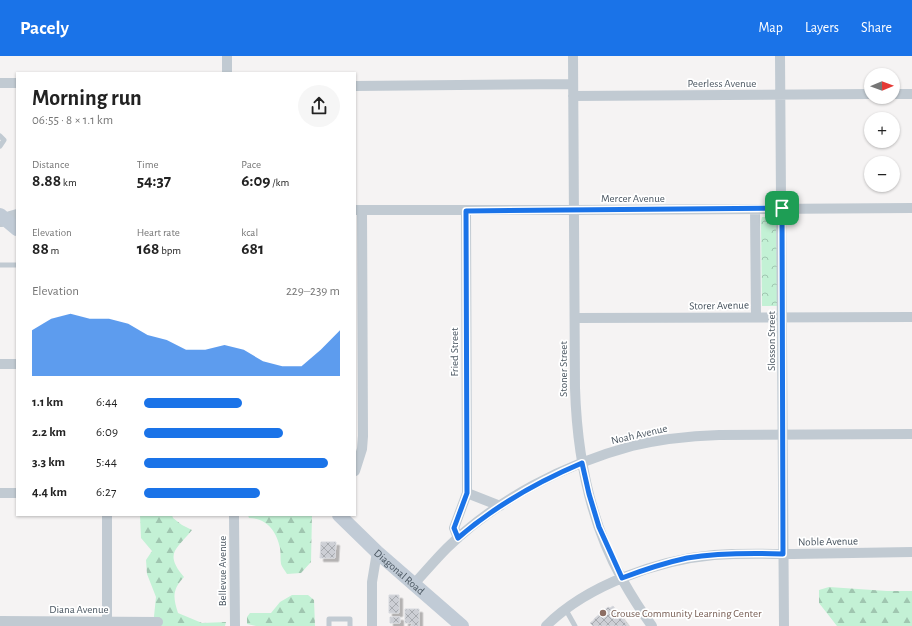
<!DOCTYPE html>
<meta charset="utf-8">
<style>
:root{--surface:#fff;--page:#f6f6f6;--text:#222;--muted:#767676;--accent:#1a73e8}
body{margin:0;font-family:"Alegreya Sans",sans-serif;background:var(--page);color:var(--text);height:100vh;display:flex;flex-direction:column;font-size:15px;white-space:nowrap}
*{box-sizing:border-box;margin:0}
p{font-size:13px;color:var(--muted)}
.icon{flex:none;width:22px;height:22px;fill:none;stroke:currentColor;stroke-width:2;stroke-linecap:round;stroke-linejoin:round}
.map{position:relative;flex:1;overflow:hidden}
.side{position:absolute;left:16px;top:16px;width:340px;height:444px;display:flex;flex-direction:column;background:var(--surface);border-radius:0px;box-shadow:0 1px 3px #0004}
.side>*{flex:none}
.needle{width:26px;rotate:89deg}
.fabs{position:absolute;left:864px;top:12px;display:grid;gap:8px}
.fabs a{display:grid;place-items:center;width:36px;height:36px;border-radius:50%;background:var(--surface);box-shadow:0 1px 3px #0004;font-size:20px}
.pin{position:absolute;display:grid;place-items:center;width:34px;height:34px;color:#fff;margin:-17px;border-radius:8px;box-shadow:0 2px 6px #0006}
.round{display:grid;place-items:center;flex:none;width:42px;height:42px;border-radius:21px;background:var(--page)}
.headline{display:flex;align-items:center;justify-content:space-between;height:68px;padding:0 16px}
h1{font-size:22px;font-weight:700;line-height:30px}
.stats{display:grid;grid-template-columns:repeat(3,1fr);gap:6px;height:68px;padding:4px 16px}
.stats div{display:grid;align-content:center}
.stats b{font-size:17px;font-weight:700}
.stats small{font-size:11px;font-weight:400}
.stats p{font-size:11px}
.chart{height:112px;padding:8px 16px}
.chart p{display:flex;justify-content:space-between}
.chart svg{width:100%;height:72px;margin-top:4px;fill:var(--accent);opacity:.7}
ul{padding:0 16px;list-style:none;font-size:13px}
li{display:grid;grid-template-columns:64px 48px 1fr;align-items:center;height:30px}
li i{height:10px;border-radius:5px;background:var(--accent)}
header{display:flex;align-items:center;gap:24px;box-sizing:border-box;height:56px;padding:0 20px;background:var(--accent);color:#fff}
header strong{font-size:19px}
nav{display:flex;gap:22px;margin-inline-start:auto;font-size:14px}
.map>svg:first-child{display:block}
</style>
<header>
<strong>Pacely</strong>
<nav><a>Map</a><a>Layers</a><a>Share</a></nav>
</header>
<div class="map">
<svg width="912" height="570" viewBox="0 0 912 570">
<defs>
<pattern id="forest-firs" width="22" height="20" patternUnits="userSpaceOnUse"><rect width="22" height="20" fill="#c3f1d5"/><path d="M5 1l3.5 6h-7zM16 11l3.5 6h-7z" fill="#a0c6b0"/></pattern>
<pattern id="park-crowns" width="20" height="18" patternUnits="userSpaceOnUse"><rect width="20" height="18" fill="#c3f1d5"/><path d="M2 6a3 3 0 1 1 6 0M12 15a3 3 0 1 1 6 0" fill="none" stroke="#a0c6b0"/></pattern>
<pattern id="building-cross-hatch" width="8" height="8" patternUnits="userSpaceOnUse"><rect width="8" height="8" fill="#cdcfd5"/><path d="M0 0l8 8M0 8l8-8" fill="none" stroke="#a8abb0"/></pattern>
<filter id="shadow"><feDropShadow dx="3.5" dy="3.5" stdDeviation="0" flood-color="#0004"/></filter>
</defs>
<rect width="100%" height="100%" fill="#f5f3f3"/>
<!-- forest -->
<path fill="url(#forest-firs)" d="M140,459H172L173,462L182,469L192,474C176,494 164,497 184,521C172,534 173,541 178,557L202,567L226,566L225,570H153L156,541L147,518L146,504L152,495L141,482Z
M248,459H312L311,506L301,517L287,518C285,515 282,511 281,508C280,503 281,497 280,492C277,476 267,462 249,462Z
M829,531L887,535H912V570H837L819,547V534Z
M292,539H308L314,544L315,570H256L247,568V561L250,557H271L280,546Z"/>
<!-- park -->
<path fill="url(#park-crowns)" d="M762,161H776L778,250H762L761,165Z"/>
<!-- building -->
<path fill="url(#building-cross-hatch)" stroke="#d7d9de" filter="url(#shadow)" d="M321,486H336L335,502H320Z
M389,539H399V557H389Z
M613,550L628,570H593L590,567L594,564V563L608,551L610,552Z
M405,553H419V570H411L412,567H405Z
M390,561H400V567H390Z"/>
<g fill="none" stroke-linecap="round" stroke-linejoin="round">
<!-- lane -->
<path stroke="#c1cad2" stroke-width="5" d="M0,80L4,84L0,90
M0,209H17
M566,554L575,570
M329,570V563H350V570"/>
<!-- street -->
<path stroke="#c1cad2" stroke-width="10" d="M227,0V17
M573,0L575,332C577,398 590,466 622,523C631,539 641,555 652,570
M780,0L784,570
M0,27H17
M355,30L573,28
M893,38H912
M573,40L871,38
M755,153L756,260
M355,154H574L912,152
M1,166L10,160L17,158
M575,262L912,261
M0,308H17
M355,415L362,393L363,380L362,154
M0,437H17
M467,437L500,450
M107,459V565
M234,459L235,570
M458,482L454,472L467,437L466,155
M414,528C425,516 436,503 447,492C497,443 565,408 632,390C661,383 690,380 719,379L912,378
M0,565L158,566
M372,570V526L377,496
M546,570C587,529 658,504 714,499C741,497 767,498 793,498C833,497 872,497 912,496"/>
<!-- secondary -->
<g stroke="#c1cbd6" stroke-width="14">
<path d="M0,159L17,173"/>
<path id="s1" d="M339,459L377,496L462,570"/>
</g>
</g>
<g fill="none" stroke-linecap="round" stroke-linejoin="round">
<defs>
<path id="route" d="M782,152L783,498C751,497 718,497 687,502C664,507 643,514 622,522L599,471L589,438L582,407C537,426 495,450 458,482L454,472L467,437L466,155Z"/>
</defs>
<!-- route casing -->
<use href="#route" stroke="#fff" stroke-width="8"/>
<!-- route -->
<use href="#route" stroke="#1a73e8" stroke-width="5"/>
</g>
<!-- markers -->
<circle fill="#8d6e63" stroke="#fff" stroke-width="1.5" cx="603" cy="557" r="4"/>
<g text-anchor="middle" stroke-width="3.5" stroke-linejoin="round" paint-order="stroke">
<!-- street labels -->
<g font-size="11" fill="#4a5661" stroke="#fff">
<text x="722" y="31">Peerless Avenue</text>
<text x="633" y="146">Mercer Avenue</text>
<text transform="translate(719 249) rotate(-1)" y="4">Storer Avenue</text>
<text transform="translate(771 285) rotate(-90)" y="4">Slosson Street</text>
<text transform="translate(454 296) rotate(-90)" y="4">Fried Street</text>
<text transform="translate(563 313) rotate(-90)" y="4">Stoner Street</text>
<text transform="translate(639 378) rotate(-13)" y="4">Noah Avenue</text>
<text transform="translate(828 485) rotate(-1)" y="4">Noble Avenue</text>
<text transform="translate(222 515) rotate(-90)" y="4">Bellevue Avenue</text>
<text dy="4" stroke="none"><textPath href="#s1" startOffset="83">Diagonal Road</textPath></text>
<text x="79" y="557">Diana Avenue</text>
</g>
<!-- education labels -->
<g font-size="11" fill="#785e54" stroke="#fff" text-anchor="start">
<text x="611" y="561">Crouse Community Learning Center</text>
</g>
</g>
</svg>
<div class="fabs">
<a><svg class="needle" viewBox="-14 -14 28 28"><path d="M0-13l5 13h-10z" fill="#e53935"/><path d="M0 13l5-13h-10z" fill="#767676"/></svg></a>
<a>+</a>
<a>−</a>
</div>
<div class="pin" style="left:782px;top:152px;background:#1e9e55"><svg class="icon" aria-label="arrive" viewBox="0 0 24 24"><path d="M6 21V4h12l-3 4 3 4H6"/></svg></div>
<section class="side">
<div class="headline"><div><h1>Morning run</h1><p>06:55 · 8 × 1.1 km</p></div><a class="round"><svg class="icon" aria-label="share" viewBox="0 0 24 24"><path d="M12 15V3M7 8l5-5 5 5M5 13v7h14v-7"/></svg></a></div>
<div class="stats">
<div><p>Distance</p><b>8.88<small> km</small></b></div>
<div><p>Time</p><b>54:37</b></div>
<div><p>Pace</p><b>6:09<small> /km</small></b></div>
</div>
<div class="stats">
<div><p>Elevation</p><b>88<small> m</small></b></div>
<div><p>Heart rate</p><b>168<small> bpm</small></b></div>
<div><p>kcal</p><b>681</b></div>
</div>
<div class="chart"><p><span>Elevation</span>229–239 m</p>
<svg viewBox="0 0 160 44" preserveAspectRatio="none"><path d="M0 44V16L10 9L20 6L30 9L40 9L50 12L60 19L70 22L80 28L90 28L100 25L110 28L120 35L130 38L140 38L150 28L160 16V44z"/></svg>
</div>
<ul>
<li><b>1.1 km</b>6:44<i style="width:50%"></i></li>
<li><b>2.2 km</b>6:09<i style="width:71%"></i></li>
<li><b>3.3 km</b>5:44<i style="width:94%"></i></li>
<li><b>4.4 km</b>6:27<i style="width:59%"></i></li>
</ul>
</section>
</div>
